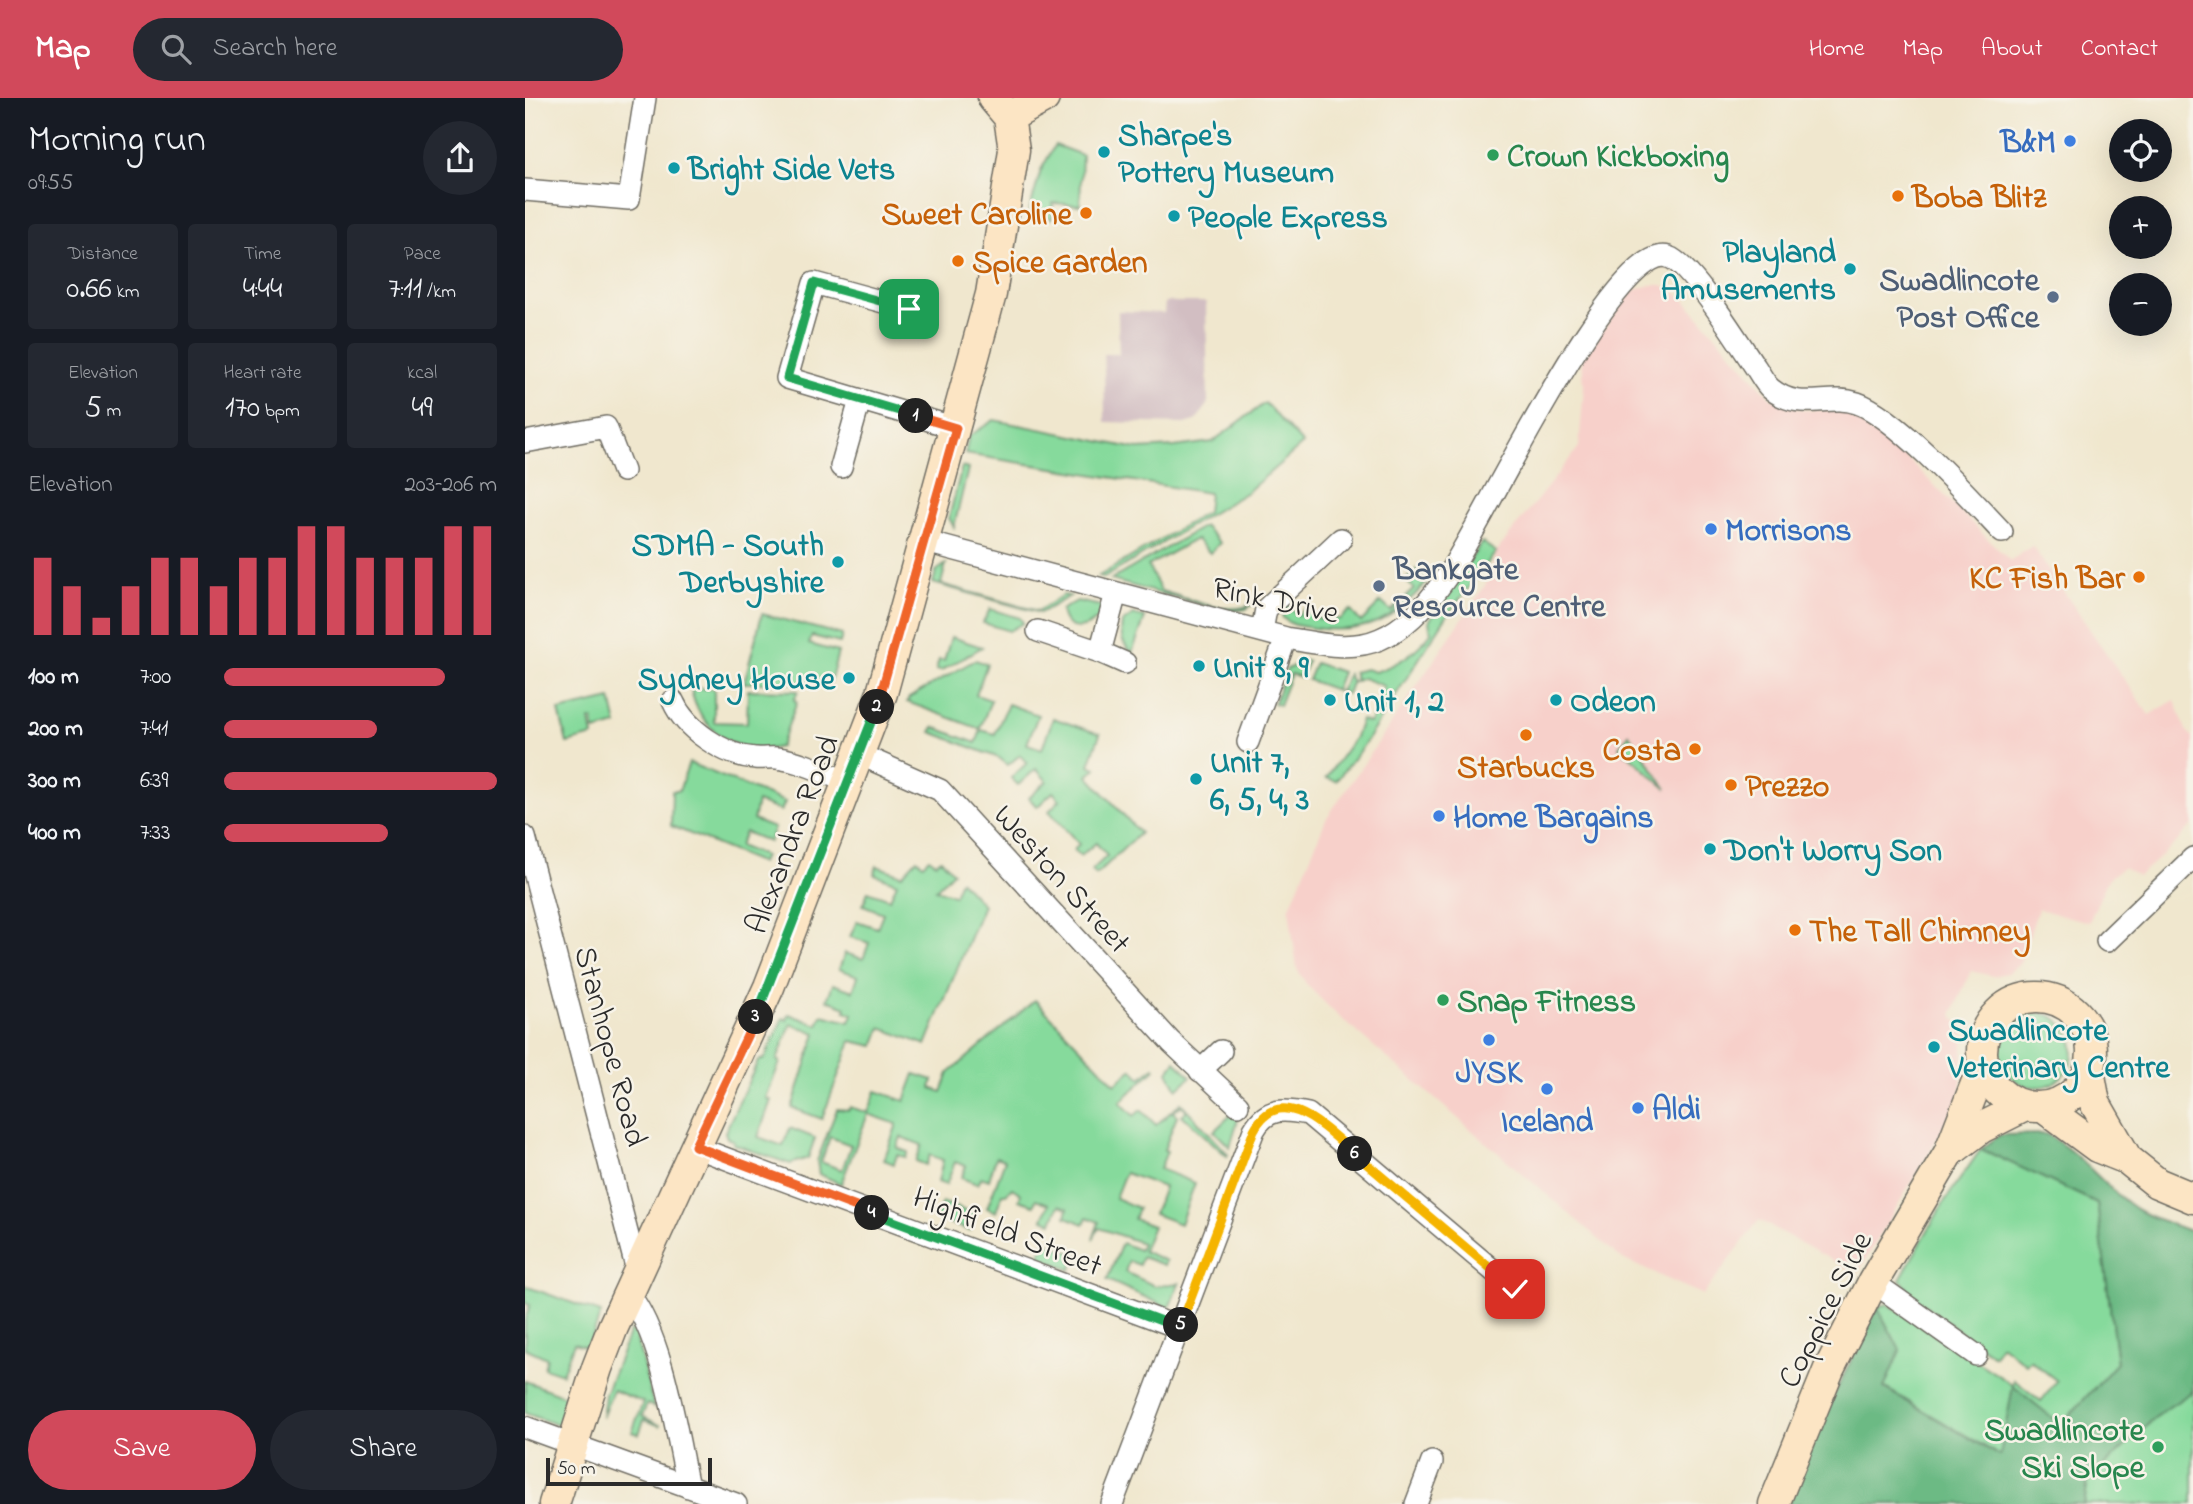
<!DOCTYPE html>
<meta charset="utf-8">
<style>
:root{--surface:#171b24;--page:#242831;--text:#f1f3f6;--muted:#9ea1a6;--accent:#d1495b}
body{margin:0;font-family:"Indie Flower",sans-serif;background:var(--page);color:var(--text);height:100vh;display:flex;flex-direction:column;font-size:26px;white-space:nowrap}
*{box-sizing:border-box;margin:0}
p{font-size:23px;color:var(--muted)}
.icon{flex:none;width:38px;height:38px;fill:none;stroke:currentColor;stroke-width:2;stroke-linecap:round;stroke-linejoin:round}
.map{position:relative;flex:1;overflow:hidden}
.details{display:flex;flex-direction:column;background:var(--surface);width:525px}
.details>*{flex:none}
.fabs{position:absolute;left:1584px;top:21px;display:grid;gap:14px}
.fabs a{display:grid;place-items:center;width:63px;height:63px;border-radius:50%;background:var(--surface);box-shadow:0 7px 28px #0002;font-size:35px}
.scale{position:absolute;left:21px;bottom:18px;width:166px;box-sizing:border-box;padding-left:7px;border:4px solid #2b2b2b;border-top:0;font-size:19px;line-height:24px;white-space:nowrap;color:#2b2b2b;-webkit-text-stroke:5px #f7f3e8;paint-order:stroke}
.pin{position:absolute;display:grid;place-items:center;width:60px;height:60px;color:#fff;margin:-30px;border-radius:14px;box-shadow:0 4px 10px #0006}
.km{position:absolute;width:35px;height:35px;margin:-18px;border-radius:50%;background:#222;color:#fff;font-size:19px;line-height:35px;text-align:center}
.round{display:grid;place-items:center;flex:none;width:74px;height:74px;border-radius:37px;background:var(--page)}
.headline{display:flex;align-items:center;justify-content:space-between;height:119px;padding:0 28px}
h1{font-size:38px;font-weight:600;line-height:52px}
.figures{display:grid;grid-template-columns:repeat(3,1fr);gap:10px;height:119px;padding:7px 28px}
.figures div{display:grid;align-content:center;border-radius:7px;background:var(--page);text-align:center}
.figures b{font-size:30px;font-weight:600}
.figures small{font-size:19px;font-weight:400}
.figures p{font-size:19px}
.chart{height:196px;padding:14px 28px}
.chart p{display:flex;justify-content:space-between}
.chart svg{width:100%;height:126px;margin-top:7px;stroke:var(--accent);stroke-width:6}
.primary-button{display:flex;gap:14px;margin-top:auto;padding:14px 28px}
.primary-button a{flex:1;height:80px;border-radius:42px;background:var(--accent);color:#fff;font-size:28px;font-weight:600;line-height:80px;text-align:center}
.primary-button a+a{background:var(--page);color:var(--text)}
ul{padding:0 28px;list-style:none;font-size:23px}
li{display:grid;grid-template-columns:112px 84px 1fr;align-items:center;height:52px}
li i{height:18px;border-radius:9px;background:var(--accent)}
header{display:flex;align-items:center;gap:42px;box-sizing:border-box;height:98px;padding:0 35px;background:var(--accent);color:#fff}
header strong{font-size:33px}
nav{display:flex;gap:38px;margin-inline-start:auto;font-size:24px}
.search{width:490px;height:63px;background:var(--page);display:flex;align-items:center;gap:18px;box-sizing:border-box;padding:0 24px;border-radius:38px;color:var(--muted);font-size:26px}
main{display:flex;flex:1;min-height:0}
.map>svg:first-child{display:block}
</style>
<header>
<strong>Map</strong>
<div class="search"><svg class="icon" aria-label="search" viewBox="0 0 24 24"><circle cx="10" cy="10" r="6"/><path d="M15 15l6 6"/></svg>Search here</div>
<nav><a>Home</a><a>Map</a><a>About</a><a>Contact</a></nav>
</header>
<main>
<section class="details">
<div class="headline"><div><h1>Morning run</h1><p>09:55</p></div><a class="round"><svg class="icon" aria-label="share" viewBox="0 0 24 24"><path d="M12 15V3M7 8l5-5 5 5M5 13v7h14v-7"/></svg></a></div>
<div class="figures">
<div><p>Distance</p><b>0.66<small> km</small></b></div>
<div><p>Time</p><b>4:44</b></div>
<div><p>Pace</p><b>7:11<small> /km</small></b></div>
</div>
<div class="figures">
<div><p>Elevation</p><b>5<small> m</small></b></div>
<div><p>Heart rate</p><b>170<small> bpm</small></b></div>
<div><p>kcal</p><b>49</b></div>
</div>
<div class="chart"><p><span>Elevation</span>203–206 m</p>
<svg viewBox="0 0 160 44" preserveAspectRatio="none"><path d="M5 44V17M15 44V27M25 44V38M35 44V27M45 44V17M55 44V17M65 44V27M75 44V17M85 44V17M95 44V6M105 44V6M115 44V17M125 44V17M135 44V17M145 44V6M155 44V6"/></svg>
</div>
<ul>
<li><b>100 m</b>7:00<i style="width:81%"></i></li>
<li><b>200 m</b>7:41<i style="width:56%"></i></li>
<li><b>300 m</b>6:39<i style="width:100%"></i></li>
<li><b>400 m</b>7:33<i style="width:60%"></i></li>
</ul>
<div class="primary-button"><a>Save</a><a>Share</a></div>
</section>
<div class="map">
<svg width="1668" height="1406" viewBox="0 0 1668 1406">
<rect width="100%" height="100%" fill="#f7f3e8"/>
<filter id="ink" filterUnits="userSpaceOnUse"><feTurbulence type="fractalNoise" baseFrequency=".0143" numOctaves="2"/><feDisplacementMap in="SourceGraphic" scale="14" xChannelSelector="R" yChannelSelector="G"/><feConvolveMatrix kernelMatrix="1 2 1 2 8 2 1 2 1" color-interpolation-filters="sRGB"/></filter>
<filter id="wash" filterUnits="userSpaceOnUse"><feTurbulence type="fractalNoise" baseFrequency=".00686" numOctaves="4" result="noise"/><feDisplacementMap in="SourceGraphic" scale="28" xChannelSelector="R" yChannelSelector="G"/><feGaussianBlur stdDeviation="1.57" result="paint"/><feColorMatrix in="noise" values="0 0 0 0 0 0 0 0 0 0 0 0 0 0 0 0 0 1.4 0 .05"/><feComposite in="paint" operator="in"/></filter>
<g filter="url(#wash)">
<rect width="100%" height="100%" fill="#f0e7ce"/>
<!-- built -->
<path fill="#f7d0ca" d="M1126,187H1138L1158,200L1245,299L1276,312L1325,313L1347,325L1485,463L1507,448L1624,617L1650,602L1661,632L1668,639V726L1651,745L1613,778L1598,769L1583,781L1564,824L1513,811L1495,866L1482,875L1468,878L1446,873L1427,916L1439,934L1435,1002L1332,1176L1234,1122L1178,1197L1097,1161L811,916L782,887L772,871L764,811L801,721L963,483L971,454L1054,349L1059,288L1057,260L1107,193Z"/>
<!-- industrial -->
<path fill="#d2bec2" d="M640,204H681L683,304L679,312L670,323L660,326L580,324L579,256H594L593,213L639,215Z"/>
<!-- green -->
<path fill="#86da9c" stroke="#588264" stroke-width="2" fill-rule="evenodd" d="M530,47L557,57L555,107L528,105L527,121L504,114L516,72Z
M740,305L778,346L722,394L579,480L574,478L682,414L684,395L440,356L444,338L469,322L613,351L649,349L687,344Z
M437,369L443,371L429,429L424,420Z
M679,428L695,445L685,455L671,441L623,468L636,493C664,500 703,520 729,505L721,511L703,514L586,482Z
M957,444L971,454L921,519L838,648L811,683L801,680L830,639L836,622L845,625L859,588L838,580L826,585L822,596L783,582L790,565L817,574L810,592L815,594L823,576L827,584L831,582L828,574L841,571L850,574C874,566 890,555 906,535L904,523Z
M421,466L416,486L513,513L538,497L545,498L515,515L408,485L411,473Z
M892,471L903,483C868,522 842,537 788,530C777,528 766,528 758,520L756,513L759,504L773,517L782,509L794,521H815L825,512L836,524L856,504L866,513L889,491L881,482Z
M552,503L576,508L579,513C567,532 540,539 536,512Z
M465,511L495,520L498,525L484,533L458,525Z
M237,516L317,537L315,545L287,538L284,546L313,554L305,585H219Z
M608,517L620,520L607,555C597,546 595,538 597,525Z
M426,539L457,549L416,573L411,572L414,562L419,563Z
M450,562L462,566L451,597L466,602L455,631L382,604L384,600Z
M780,562L783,563L776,579L766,576L754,607L749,605L762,571Z
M166,590L189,591V624L222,625L223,592L273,593L269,602L272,604L255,649C214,660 172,631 166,590Z
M86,601L92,627L70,633L68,622H65L68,638L42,645L34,613Z
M483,606L513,617L502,646L517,651L528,620L575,636L564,667L571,670L563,678L615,735L571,777L567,772L582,758L571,745L555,758L549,752L554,746L524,713L535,702L528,694L512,709L504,700L522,683L511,671L493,687L486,680L502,665L495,657L483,667L474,660L406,634L409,629L451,645L456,632L470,636Z
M1104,636L1142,691L1094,649Z
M164,665L260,704L256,713L232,704L228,722L249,730L244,744L220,734L214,748L239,758L236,765L146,728L147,693H154Z
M392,761L398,766L404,760L411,765L416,761L428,774L411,791L429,797L435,782L458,807L401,947L356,930L349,948L326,943L297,1021L267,1010L291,935L266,926L252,962L255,964L241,1000L246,1002L233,1039L258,1048L265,1030L290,1040L283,1060L265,1066L208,1046L209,1043L202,1040L200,1034L233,963L239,961L258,920L262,922L264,916L293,927L297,917L325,924L328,916L320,913L321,909L302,902L308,886L328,893L333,878L314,871L320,855L338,861L344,845L325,839L332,823L352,830L358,815L338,807L343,793L365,801L372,785L349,776L352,768L377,777Z
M510,902L590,986L607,971L616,980L629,969L630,971L595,1004L609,1018L616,1012L631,1027L656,1005L703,1056L702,1058L657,1017L662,1013L657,1007L648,1014L652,1018L639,1052L642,1053L635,1071L670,1085L655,1126L629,1116L639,1089L600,1075L590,1100L613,1110L609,1121L628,1128L618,1153L641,1163L639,1167L617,1159L614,1167L604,1163L600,1174L630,1188L654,1185L644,1210L582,1182L597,1145L614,1152L617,1145L574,1130L568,1141L574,1124L562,1119L559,1126L541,1119L543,1110L534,1107L527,1124L518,1121L524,1106L511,1101L509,1107L494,1102L496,1096L487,1090L481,1096H477L471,1114L462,1110L480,1062L471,1059L464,1082L456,1079L452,1086L436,1080L441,1068L430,1064L421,1087L413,1084L418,1062L405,1057L401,1067L391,1063L397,1047L376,1039L372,1050L383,1054L381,1059L372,1057L369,1066L359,1062L372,1026L343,1016L316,1086L294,1076L292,1063L312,1011L324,1012L325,1009L343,1015L351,993L380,1003L390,976L408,982L406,990L417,994L424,975ZM305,1039L326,1047L317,1072L296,1064Z
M1474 952a37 37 0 1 1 74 0a37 37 0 1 1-74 0Z
M651,963L666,979L652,991L643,974Z
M708,1015L713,1021L705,1049L689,1033Z
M1456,1051L1572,1105L1592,1265L1536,1327L1488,1288L1476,1358L1359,1289L1375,1252L1352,1209L1363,1206L1488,1287L1489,1282L1516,1303L1532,1283L1505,1262L1501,1266L1476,1247L1469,1258L1391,1201L1375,1181L1419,1104Z
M417,1104L451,1117L445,1133L411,1120Z
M520,1144L552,1157L546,1172L514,1159Z
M0,1188L76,1215L63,1250L61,1252L62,1249L49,1245L37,1276L19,1270L22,1260L0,1250V1222L5,1207L0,1205Z
M105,1233L110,1235L129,1309L122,1306L117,1318L136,1328L119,1322L114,1336L107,1334L118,1304L88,1292L77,1320L80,1296Z
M0,1283L45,1300L35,1328L0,1315Z
M1668,1293V1406H1559L1563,1383L1635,1315Z"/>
<!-- forest -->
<path fill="#6cba84" stroke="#4c7258" stroke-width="2" d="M1521,1036C1556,1056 1574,1083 1604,1106C1621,1119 1647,1126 1668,1134V1293L1635,1315L1563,1383L1559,1406H1263L1285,1346L1352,1209L1375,1252L1359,1290L1475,1358L1488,1288L1536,1327L1592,1265L1572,1105L1456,1051L1475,1037Z"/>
</g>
<g filter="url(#ink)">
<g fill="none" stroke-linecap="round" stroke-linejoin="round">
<defs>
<path id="street" d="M0,92L104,101L120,0
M384,211L289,185L262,280L431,330
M0,344L81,329L98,373
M316,369L335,302
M401,444L761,540C792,545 825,554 855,541C881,530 904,504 920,481C953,436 1090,142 1143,159C1165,165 1216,248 1231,270C1235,276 1240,286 1246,291C1276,315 1302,295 1332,305C1371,318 1447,402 1477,434
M513,533L575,554L591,495
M737,533L741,511L816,441
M575,554L600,565
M148,603C160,631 199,658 230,660C237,661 245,659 252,660C277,663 302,676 325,685
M723,644L761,540
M336,657L415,692L646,944L713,1007
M0,739L112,1173
M1582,843L1668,760
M675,973L696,953
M170,1049L655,1230
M1348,1184L1451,1257
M103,1195C138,1238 151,1333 163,1389
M0,1329L211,1406
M587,1406L729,1032C742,1009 759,1011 783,1016L990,1191
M891,1406L907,1364"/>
<path id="secondary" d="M484,19L519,0
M1457 954a55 55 0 1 1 110 0a55 55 0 1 1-110 0Z
M1564,972L1570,1005L1602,1061
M1518,1009L1572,1049L1602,1061L1632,1085L1668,1100
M1426,1053L1456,1030L1500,1008
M29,1406L72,1270L88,1229L244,889L357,595L466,196L489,52L484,19L468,0
M1249,1406L1304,1271L1348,1184L1424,1055L1458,968"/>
</defs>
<!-- street casing -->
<use href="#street" stroke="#706d64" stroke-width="24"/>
<!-- secondary casing -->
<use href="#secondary" stroke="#706d64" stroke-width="33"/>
<!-- street -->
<use href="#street" stroke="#fff" stroke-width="21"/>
<!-- secondary -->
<use href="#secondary" stroke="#fce5c4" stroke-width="30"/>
</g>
</g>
<g fill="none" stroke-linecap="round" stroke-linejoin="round" filter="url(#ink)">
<defs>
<path id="split-1" d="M384,211L289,185L262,280L391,318"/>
<path id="split-2" d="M352,609L431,330L391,318"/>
<path id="split-3" d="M231,919L352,609"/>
<path id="split-4" d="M231,919L170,1048L347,1115"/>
<path id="split-5" d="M347,1115L655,1230L656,1227"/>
<path id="split-6" d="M656,1227L729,1032C756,982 803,1033 830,1056"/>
<path id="split-7" d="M830,1056L990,1191"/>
</defs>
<!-- split-1 casing -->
<use href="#split-1" stroke="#fff" stroke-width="14"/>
<!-- split-2 casing -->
<use href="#split-2" stroke="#fff" stroke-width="14"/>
<!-- split-3 casing -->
<use href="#split-3" stroke="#fff" stroke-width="14"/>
<!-- split-4 casing -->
<use href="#split-4" stroke="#fff" stroke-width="14"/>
<!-- split-5 casing -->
<use href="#split-5" stroke="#fff" stroke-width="14"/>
<!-- split-6 casing -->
<use href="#split-6" stroke="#fff" stroke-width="14"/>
<!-- split-7 casing -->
<use href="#split-7" stroke="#fff" stroke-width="14"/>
<!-- split-1 -->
<use href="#split-1" stroke="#22a559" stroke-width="9"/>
<!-- split-2 -->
<use href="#split-2" stroke="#f0652b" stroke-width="9"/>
<!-- split-3 -->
<use href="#split-3" stroke="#22a559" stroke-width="9"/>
<!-- split-4 -->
<use href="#split-4" stroke="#f0652b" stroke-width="9"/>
<!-- split-5 -->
<use href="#split-5" stroke="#22a559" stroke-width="9"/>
<!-- split-6 -->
<use href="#split-6" stroke="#f5b400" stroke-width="9"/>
<!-- split-7 -->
<use href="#split-7" stroke="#f5b400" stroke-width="9"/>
</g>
<!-- markers -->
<g fill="#3f7fe0" stroke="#f7f3e8" stroke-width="2.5">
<circle cx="1545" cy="43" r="7"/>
<circle cx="1186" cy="431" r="7"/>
<circle cx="914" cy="718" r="7"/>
<circle cx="964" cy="942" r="7"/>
<circle cx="1022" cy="991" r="7"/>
<circle cx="1113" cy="1010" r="7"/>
</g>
<g fill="#0f9aa8" stroke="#f7f3e8" stroke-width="2.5">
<circle cx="579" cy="54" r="7"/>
<circle cx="149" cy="70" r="7"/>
<circle cx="649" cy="118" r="7"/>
<circle cx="1325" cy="171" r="7"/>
<circle cx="313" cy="464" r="7"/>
<circle cx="674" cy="568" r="7"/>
<circle cx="324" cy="580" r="7"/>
<circle cx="805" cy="602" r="7"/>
<circle cx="1031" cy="602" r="7"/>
<circle cx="671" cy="681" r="7"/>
<circle cx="1185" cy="751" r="7"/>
<circle cx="1409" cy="949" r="7"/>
</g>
<g fill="#2e9e5b" stroke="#f7f3e8" stroke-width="2.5">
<circle cx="968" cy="57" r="7"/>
<circle cx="918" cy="902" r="7"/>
<circle cx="1633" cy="1349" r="7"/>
</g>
<g fill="#e8710a" stroke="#f7f3e8" stroke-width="2.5">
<circle cx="1373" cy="98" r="7"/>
<circle cx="561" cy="115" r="7"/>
<circle cx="433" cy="163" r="7"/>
<circle cx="1614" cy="479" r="7"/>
<circle cx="1001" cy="637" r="7"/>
<circle cx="1170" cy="651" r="7"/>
<circle cx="1206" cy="687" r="7"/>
<circle cx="1270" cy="832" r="7"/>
</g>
<g fill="#5c6f8a" stroke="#f7f3e8" stroke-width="2.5">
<circle cx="1528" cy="199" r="7"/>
<circle cx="854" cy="488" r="7"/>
</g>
<g text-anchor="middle" stroke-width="5" stroke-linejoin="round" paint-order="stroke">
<!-- culture labels -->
<g font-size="32" font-weight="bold" fill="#0d838f" stroke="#f7f3e8" text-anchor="start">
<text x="593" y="47">Sharpe's<tspan x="593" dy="37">Pottery Museum</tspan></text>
<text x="163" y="81">Bright Side Vets</text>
<text x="663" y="129">People Express</text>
<text x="1311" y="164" text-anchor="end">Playland<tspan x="1311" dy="37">Amusements</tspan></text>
<text x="299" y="457" text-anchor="end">SDMA - South<tspan x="299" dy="37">Derbyshire</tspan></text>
<text x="688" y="579">Unit 8, 9</text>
<text x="310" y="591" text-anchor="end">Sydney House</text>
<text x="819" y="613">Unit 1, 2</text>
<text x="1045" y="613">Odeon</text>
<text x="685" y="674">Unit 7,<tspan x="685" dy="37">6, 5, 4, 3</tspan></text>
<text x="1199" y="762">Don't Worry Son</text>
<text x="1423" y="942">Swadlincote<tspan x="1423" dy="37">Veterinary Centre</tspan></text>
</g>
<!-- shop labels -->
<g font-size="32" font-weight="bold" fill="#366cbe" stroke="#f7f3e8" text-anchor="start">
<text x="1531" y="54" text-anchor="end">B&amp;M</text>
<text x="1200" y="442">Morrisons</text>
<text x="928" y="729">Home Bargains</text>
<text x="964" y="984" text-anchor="middle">JYSK</text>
<text x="1127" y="1021">Aldi</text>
<text x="1022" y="1033" text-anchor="middle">Iceland</text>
</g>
<!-- leisure labels -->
<g font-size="32" font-weight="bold" fill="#27864d" stroke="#f7f3e8" text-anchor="start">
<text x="982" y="68">Crown Kickboxing</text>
<text x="932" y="913">Snap Fitness</text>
<text x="1619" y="1342" text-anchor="end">Swadlincote<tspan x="1619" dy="37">Ski Slope</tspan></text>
</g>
<!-- food labels -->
<g font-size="32" font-weight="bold" fill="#c56008" stroke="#f7f3e8" text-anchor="start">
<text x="1387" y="109">Boba Blitz</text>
<text x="547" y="126" text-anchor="end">Sweet Caroline</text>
<text x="447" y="174">Spice Garden</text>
<text x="1600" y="490" text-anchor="end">KC Fish Bar</text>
<text x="1156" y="662" text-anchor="end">Costa</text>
<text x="1001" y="679" text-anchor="middle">Starbucks</text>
<text x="1220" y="698">Prezzo</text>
<text x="1284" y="843">The Tall Chimney</text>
</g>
<!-- service labels -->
<g font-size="32" font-weight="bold" fill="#4e5e75" stroke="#f7f3e8" text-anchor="end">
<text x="1514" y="192">Swadlincote<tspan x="1514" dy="37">Post Office</tspan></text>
<text x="868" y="481" text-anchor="start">Bankgate<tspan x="868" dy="37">Resource Centre</tspan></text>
</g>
<!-- street labels -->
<g font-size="32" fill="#2b2b2b" stroke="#f7f3e8">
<text transform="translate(751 501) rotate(12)" y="11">Rink Drive</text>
<text transform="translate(266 736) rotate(-69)" y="11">Alexandra Road</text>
<text transform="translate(538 780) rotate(48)" y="11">Weston Street</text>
<text transform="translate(87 948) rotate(75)" y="11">Stanhope Road</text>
<text transform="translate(483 1132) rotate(21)" y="11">Highfield Street</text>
<text transform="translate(1299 1211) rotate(-63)" y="11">Coppice Side</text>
</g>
</g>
</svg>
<div class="fabs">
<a><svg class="icon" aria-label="locate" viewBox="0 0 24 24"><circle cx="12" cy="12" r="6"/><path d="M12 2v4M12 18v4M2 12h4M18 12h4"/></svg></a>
<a>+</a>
<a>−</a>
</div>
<div class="scale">50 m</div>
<div class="pin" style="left:384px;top:211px;background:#1e9e55"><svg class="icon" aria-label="arrive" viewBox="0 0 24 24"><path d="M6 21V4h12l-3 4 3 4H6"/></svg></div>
<div class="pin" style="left:990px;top:1191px;background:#d93025"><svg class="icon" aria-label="check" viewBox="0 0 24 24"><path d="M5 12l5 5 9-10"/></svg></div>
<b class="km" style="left:391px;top:318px">1</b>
<b class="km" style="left:352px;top:609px">2</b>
<b class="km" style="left:231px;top:919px">3</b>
<b class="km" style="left:347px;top:1115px">4</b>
<b class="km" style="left:656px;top:1227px">5</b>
<b class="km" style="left:830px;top:1056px">6</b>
</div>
</main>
